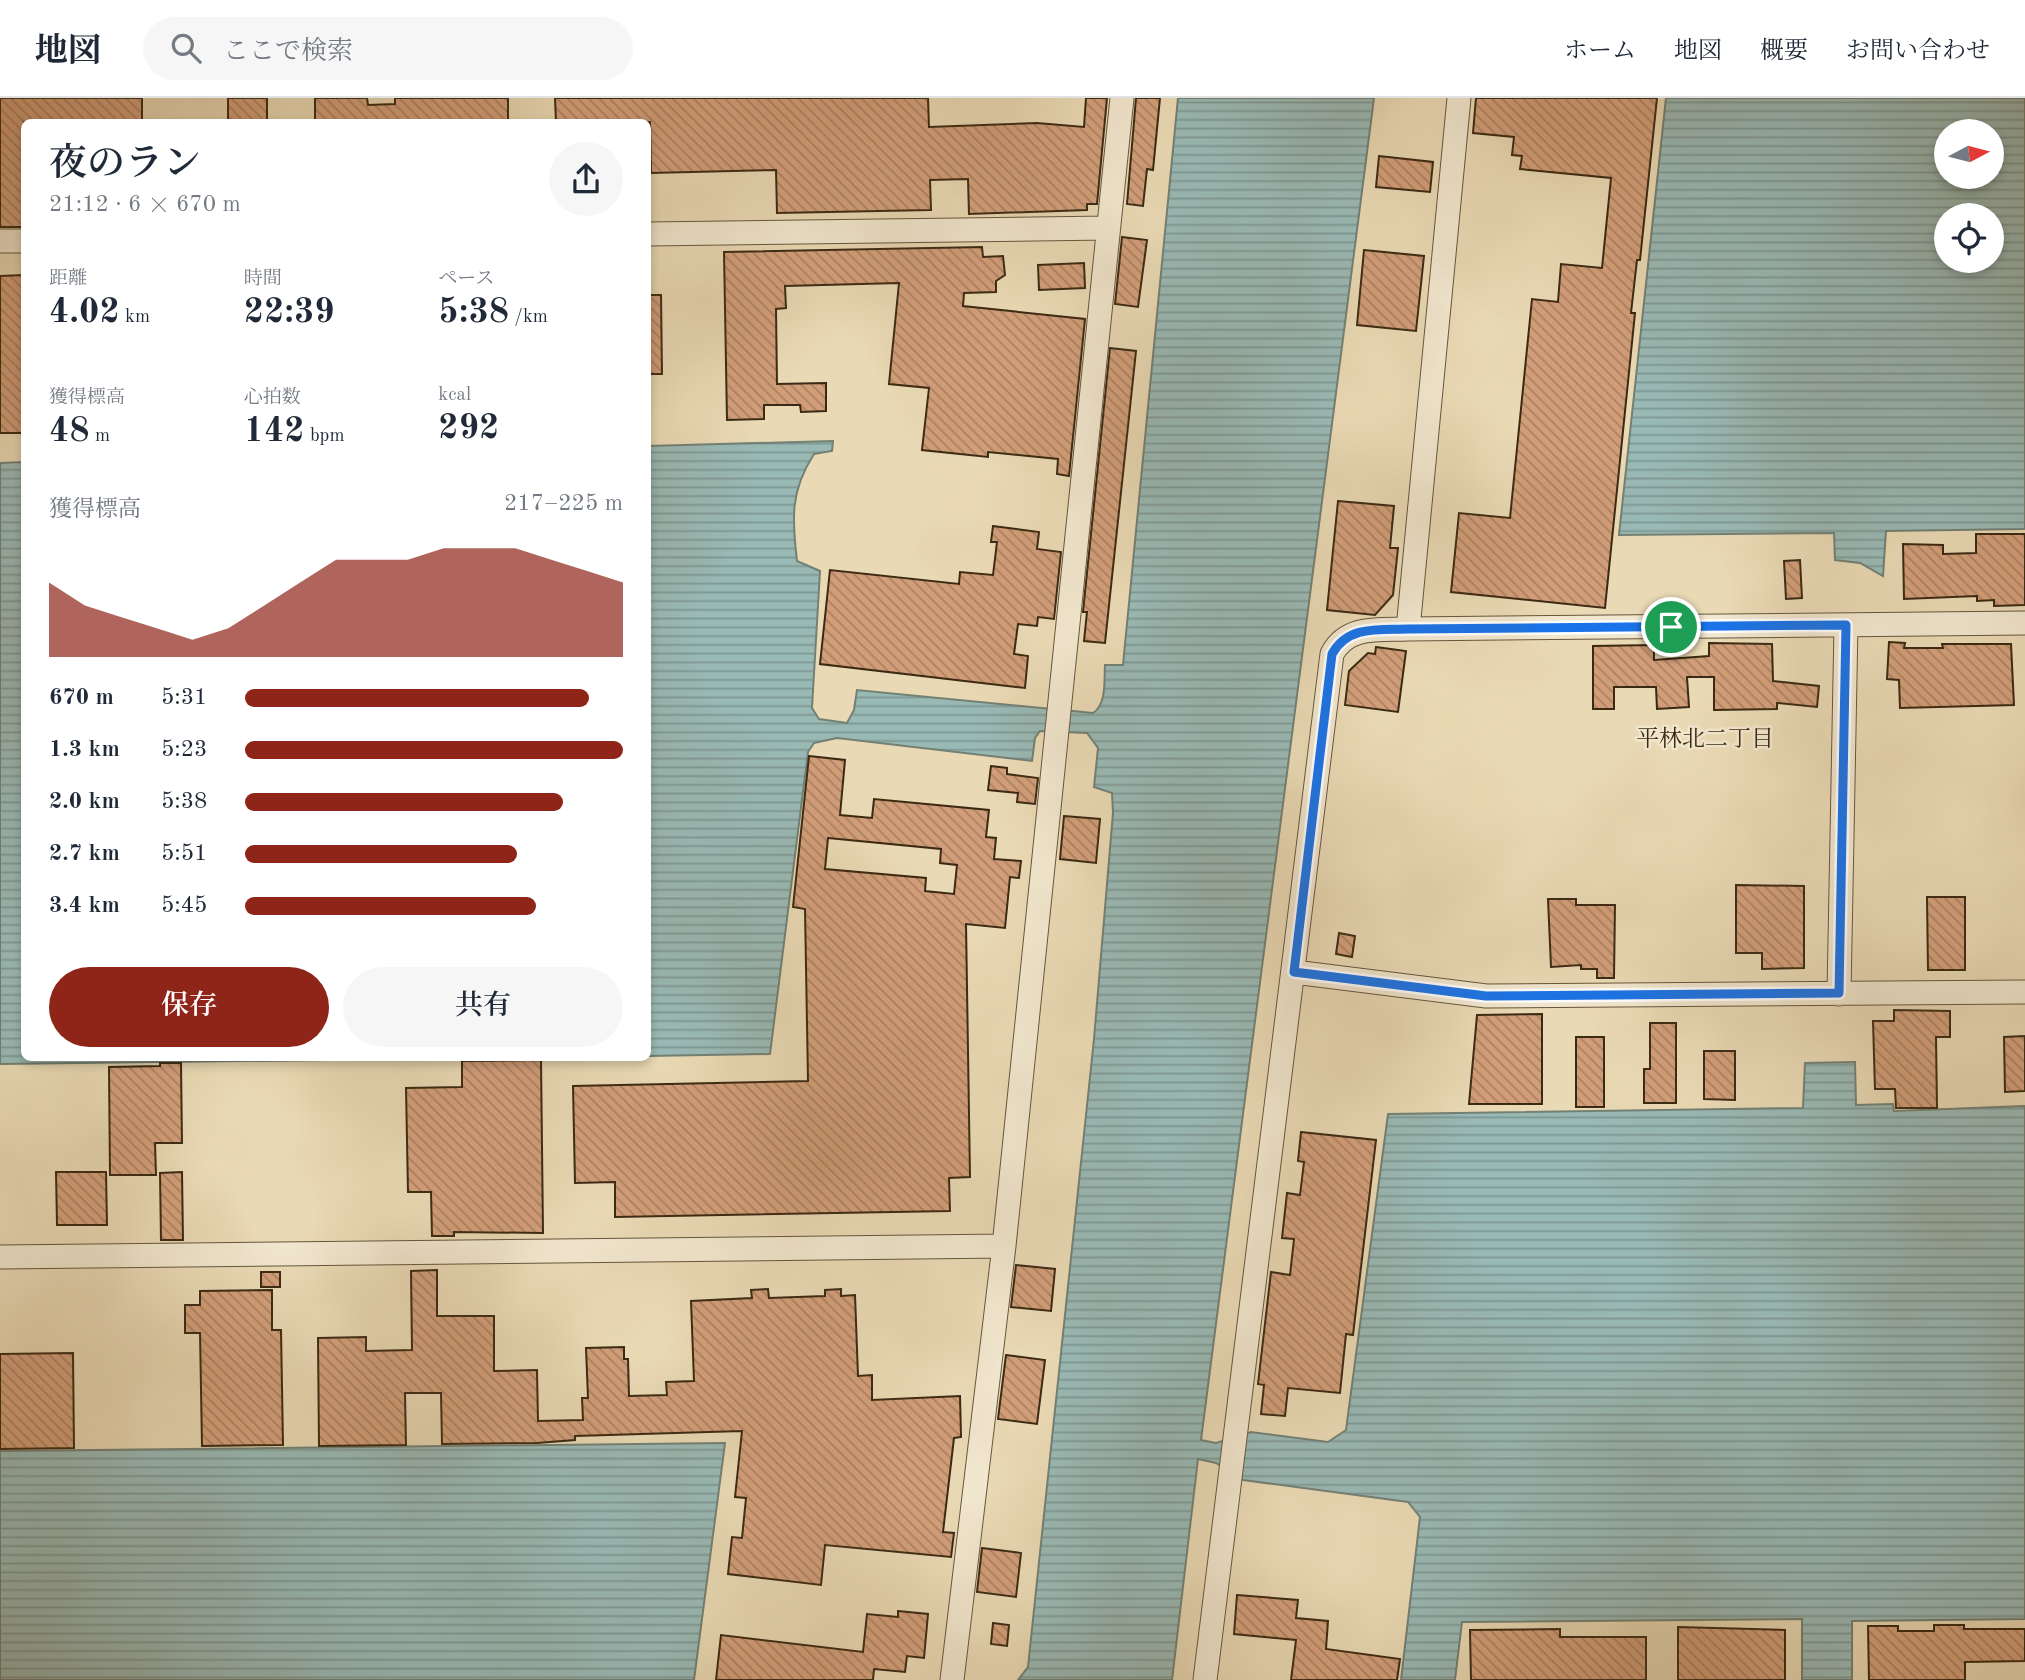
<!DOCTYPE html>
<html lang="ja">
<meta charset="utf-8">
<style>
:root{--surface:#fff;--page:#f6f6f7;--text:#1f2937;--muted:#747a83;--line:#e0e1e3;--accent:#8f2418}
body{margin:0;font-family:"Old Standard TT","Noto Serif JP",serif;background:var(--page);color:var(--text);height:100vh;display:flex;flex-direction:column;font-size:26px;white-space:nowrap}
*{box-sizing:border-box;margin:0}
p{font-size:23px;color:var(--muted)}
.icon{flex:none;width:38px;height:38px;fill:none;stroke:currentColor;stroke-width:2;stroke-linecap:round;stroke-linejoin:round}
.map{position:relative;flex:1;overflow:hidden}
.sheet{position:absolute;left:21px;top:21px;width:630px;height:942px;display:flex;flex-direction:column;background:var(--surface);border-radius:10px;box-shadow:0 4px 10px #0003}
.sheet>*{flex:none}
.needle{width:46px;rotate:83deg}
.buttons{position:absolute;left:1934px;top:21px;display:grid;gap:14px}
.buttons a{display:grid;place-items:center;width:70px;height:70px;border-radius:50%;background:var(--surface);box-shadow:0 4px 10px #0003;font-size:35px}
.pin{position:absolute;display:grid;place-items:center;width:60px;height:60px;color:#fff;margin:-30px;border:4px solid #fff;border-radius:50%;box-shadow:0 2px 7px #0007}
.round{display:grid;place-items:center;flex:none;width:74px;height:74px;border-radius:37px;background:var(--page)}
.summary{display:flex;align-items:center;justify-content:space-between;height:119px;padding:0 28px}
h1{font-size:38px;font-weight:600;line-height:52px}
.metrics{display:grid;grid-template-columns:repeat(3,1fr);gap:10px;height:119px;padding:7px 28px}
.metrics div{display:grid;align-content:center}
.metrics b{font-size:35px;font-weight:600}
.metrics small{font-size:19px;font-weight:400}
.metrics p{font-size:19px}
.chart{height:196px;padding:14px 28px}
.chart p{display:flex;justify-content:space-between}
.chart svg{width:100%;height:126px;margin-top:7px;fill:var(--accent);opacity:.7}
.button{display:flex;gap:14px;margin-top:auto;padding:14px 28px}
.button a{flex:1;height:80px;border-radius:42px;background:var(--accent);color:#fff;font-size:28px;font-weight:600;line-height:80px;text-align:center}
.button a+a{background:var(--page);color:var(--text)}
ul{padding:0 28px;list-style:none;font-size:23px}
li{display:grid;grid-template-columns:112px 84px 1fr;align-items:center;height:52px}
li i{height:18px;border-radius:9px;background:var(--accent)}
header{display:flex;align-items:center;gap:42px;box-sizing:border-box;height:98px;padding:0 35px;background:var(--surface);border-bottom:2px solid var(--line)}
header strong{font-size:33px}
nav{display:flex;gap:38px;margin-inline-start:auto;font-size:24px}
.search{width:490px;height:63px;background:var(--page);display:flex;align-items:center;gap:18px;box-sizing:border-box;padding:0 24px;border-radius:38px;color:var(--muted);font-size:26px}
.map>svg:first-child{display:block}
</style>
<header>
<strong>地図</strong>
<div class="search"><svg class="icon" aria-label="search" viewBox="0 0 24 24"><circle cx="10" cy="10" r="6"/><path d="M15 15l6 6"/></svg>ここで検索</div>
<nav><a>ホーム</a><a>地図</a><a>概要</a><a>お問い合わせ</a></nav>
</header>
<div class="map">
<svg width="2025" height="1582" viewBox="0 0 2025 1582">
<defs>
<pattern id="water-rules" width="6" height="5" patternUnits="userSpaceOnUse" patternTransform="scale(1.75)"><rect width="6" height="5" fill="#99b9b5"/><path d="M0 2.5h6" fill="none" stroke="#7e9792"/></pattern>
<pattern id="building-back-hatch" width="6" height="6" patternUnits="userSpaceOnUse" patternTransform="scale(1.75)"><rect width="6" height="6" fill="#d29e79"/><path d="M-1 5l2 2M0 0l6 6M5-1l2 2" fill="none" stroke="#ac8162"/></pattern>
</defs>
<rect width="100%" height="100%" fill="#e9d9b4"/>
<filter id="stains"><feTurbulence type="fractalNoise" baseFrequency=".00286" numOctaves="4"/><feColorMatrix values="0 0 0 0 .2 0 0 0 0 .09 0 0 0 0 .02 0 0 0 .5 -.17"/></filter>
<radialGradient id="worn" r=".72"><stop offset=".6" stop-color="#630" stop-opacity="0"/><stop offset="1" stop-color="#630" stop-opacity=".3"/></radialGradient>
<!-- water -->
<path fill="url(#water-rules)" stroke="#738074" stroke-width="2" fill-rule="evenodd" d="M1178,0H1374L1201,1342L1216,1345L1251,1334L1328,1344L1346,1332L1388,1016L1803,1010L1805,965L1855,964L1856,1007L1893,1006L1894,1013L2025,1008V1521L1852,1523V1582H1802V1521L1462,1524L1455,1582H1401L1420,1419L1408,1404L1243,1382L1216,1365L1198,1361L1172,1582H1018L1028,1569L1094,941L1113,715L1112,695L1094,689L1098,650L1087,635L1040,633L1035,640L1032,663L837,640L814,645L808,654L770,956L648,958V348L833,343L832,353L814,356C790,393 792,421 797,463L820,473L812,610L819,621L847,625L854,612L857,592L1093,615C1107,606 1104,582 1105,567H1123Z
M1666,0H2025V431L1886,433L1883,478L1860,465L1835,462L1834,435L1619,437ZM1992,33V79H1946V33ZM1992,117V163H1946V117Z
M24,364V959H569L0,966V365Z
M725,1345L694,1582H0V1353Z"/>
<!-- building -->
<path fill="url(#building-back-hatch)" stroke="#3b2a13" stroke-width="2" fill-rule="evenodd" d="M0,0H142V24H24V129H0Z
M228,0H267V24H228Z
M315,0H367L368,7L395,6V0H508V24H315Z
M555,0H928L929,29L1037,25L1084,29L1086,0H1107L1097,106H1087V112L969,116L968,81L930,82L931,112L777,115L776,72L651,75L650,24H556Z
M1136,0H1160L1153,72L1147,71L1143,108L1127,106Z
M1476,0H1657L1640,162H1637L1631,215H1635L1605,510L1451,494L1459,415L1510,420L1532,201L1558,204L1561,166L1602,170L1611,80L1520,71L1522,58L1512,57L1514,39L1473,35Z
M1379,58L1433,64L1430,94L1376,89Z
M1122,139L1147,142L1138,209L1115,206Z
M982,149L983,159L1003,158L1005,177L996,183V194L964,195L963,208L1085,221L1069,378L1057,376L1058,361L988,354V359L922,352L929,290L889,286L899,185L785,188L786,210L776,211L777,286L826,285V313L801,314L800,307H764V321L727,322L724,154Z
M1364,152L1424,158L1416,233L1357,227Z
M1084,165L1085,190L1039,192L1038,167Z
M24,177V335H0V178Z
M648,197H661L662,276H648Z
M1110,250L1136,253L1105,545L1084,543L1087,514H1083Z
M1338,403L1394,408L1390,450H1398L1393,497L1375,517L1327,512Z
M993,428L1039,434L1037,451L1061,454L1054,521L1038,519L1037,528L1018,526L1014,556L1028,558L1025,590L820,566L830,472L959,486L960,474L993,477L997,444H991Z
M1976,436H2025V507L1994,508V502L1977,503V498L1904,501L1903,446L1943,447V456L1976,455Z
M1800,462L1802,500L1786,501L1784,463Z
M1889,544L1905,545L1904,550H1943L1942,546H2011L2014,607L1900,610L1899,582L1887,581Z
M1709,545L1772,546L1773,583L1819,588L1817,609L1777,605V611L1714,612V579H1687L1689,609L1657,611L1656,589H1614V611H1593V548L1654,547V562L1709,558Z
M1376,549L1406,553L1398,614L1345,607L1349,573L1368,555L1375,556Z
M809,658L845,662L840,717L872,720L874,701L989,712L986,739L996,740L994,761L1021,763L1019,780L1010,779L1005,830L966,826L970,1079L949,1080L950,1113L615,1119V1084L575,1085L573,988L808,983L805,811L793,809ZM828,740L941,751L940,765L957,767L954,796L925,793L926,780L825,771Z
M991,668L1007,670V676L1038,680L1035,706L1017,704L1018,695L988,692Z
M1064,718L1100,721L1096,765L1060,761Z
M1736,787L1804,788V870L1762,871V855H1736Z
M1927,799H1965V872H1928Z
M1548,801H1576V807H1615L1614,880H1597V871H1581V867L1551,869Z
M1339,835L1355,838L1352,859L1336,856Z
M1894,912L1950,913V939H1936L1937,1010H1896L1895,991H1875L1873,923H1894Z
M1542,916V1006H1469L1477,917Z
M1650,925H1676V1005H1644V971H1650Z
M2025,938V993L2005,994L2004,939Z
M1576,939H1604V1009H1576Z
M1704,953H1735V1002L1704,1001Z
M541,962L543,1135L454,1134V1138H432L431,1094H408L406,990L462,989V963Z
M160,965H181L182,1045H155L156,1077H110L109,969L160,968Z
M1301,1034L1376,1042L1353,1237L1346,1236L1340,1295L1288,1290L1285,1318L1261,1316L1264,1287L1258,1286L1271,1174L1290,1177L1294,1141L1282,1140L1287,1095L1300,1097L1304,1064L1298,1063Z
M56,1074H106L107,1127H57Z
M182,1074L183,1142H161L160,1075Z
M1016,1167L1055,1171L1051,1213L1011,1209Z
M437,1172V1218H494V1273L537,1272L538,1323L583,1322L582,1300H588L586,1250L624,1249V1261H628L629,1298L667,1297L666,1284L694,1283L691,1203L752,1200L751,1192L768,1191L769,1200L825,1198V1192L841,1191V1198L855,1197L858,1278L872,1277V1302L960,1298L961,1339L954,1340L943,1434L954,1435L951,1459L825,1447L821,1487L728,1476L732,1439L742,1440L746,1400L735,1399L742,1333L575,1338V1342L537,1345L442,1346L441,1295H405L406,1347L319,1348L318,1240L366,1239V1253L412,1252L411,1173Z
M261,1174H280V1189H261Z
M272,1192V1232H281L283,1347L202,1348L200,1235H185V1207H200V1193Z
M73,1255L74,1350L0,1351V1256Z
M1006,1257L1045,1262L1037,1326L998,1321Z
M982,1450L1021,1455L1016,1499L977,1494Z
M1237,1497L1298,1502L1296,1520L1328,1523L1326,1551L1400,1561L1397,1582H1291L1296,1542L1234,1536Z
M898,1513L928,1516L924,1560L907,1558L905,1574L874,1571L873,1582H716L721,1537L863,1554L867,1516L898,1519Z
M993,1525L1009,1527L1007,1548L991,1546Z
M1934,1527H1964V1531H2025V1563L1965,1564V1582H1869L1868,1528H1898V1533H1934Z
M1678,1529L1785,1532V1582H1678Z
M1560,1531V1539H1646V1582H1471L1470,1532Z"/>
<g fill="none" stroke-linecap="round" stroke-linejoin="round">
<defs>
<path id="minor" d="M648,136L1108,130
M0,143H24
M1408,531L1459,0
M1294,874L1486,898L2025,894
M1839,896L1846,527
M0,1159L1004,1148
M952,1582L1004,1148L1122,0
M1205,1582L1332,556C1347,527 1379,532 1408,531L2025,525"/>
</defs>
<!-- minor casing -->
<use href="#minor" stroke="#66563b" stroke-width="25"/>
<!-- minor -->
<use href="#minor" stroke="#f1e6ce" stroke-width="23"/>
</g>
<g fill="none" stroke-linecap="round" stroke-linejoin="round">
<defs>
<path id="route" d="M1846,527L1839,895L1486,898L1294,874L1332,556C1348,527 1379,532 1408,531Z"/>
</defs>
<!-- route casing -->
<use href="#route" stroke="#fff" stroke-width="14"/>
<!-- route -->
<use href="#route" stroke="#1a73e8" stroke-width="9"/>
</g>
<g text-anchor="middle" stroke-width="5" stroke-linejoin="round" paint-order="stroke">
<!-- neighbourhood labels -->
<g font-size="23" fill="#3b2a13" stroke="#f1e6ce">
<text x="1705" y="648">平林北二丁目</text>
</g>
</g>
<rect width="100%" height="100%" filter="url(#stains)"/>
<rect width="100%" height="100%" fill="url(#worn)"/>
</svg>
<div class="buttons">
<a><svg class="needle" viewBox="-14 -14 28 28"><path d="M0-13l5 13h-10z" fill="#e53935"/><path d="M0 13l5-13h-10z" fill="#747a83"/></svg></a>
<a><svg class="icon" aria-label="locate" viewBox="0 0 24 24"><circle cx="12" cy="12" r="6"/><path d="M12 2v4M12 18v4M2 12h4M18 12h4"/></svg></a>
</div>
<div class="pin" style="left:1671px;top:529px;background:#1e9e55"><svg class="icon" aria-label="arrive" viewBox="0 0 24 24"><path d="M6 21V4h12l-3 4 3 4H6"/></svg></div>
<section class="sheet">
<div class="summary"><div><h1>夜のラン</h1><p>21:12 · 6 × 670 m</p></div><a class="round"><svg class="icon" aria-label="share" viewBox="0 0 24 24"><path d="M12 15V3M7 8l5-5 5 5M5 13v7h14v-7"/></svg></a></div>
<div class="metrics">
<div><p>距離</p><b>4.02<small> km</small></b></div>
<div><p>時間</p><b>22:39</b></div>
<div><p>ペース</p><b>5:38<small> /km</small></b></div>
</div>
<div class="metrics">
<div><p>獲得標高</p><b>48<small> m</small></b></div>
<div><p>心拍数</p><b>142<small> bpm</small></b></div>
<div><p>kcal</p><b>292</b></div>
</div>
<div class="chart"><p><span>獲得標高</span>217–225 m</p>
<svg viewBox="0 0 160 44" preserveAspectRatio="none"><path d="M0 44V18L10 26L20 30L30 34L40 38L50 34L60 26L70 18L80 10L90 10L100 10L110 6L120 6L130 6L140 10L150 14L160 18V44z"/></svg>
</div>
<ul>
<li><b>670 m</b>5:31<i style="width:91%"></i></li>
<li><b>1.3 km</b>5:23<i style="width:100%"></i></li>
<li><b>2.0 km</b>5:38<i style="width:84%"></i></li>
<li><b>2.7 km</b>5:51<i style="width:72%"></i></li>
<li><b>3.4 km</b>5:45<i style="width:77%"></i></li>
</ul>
<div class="button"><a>保存</a><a>共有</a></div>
</section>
</div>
